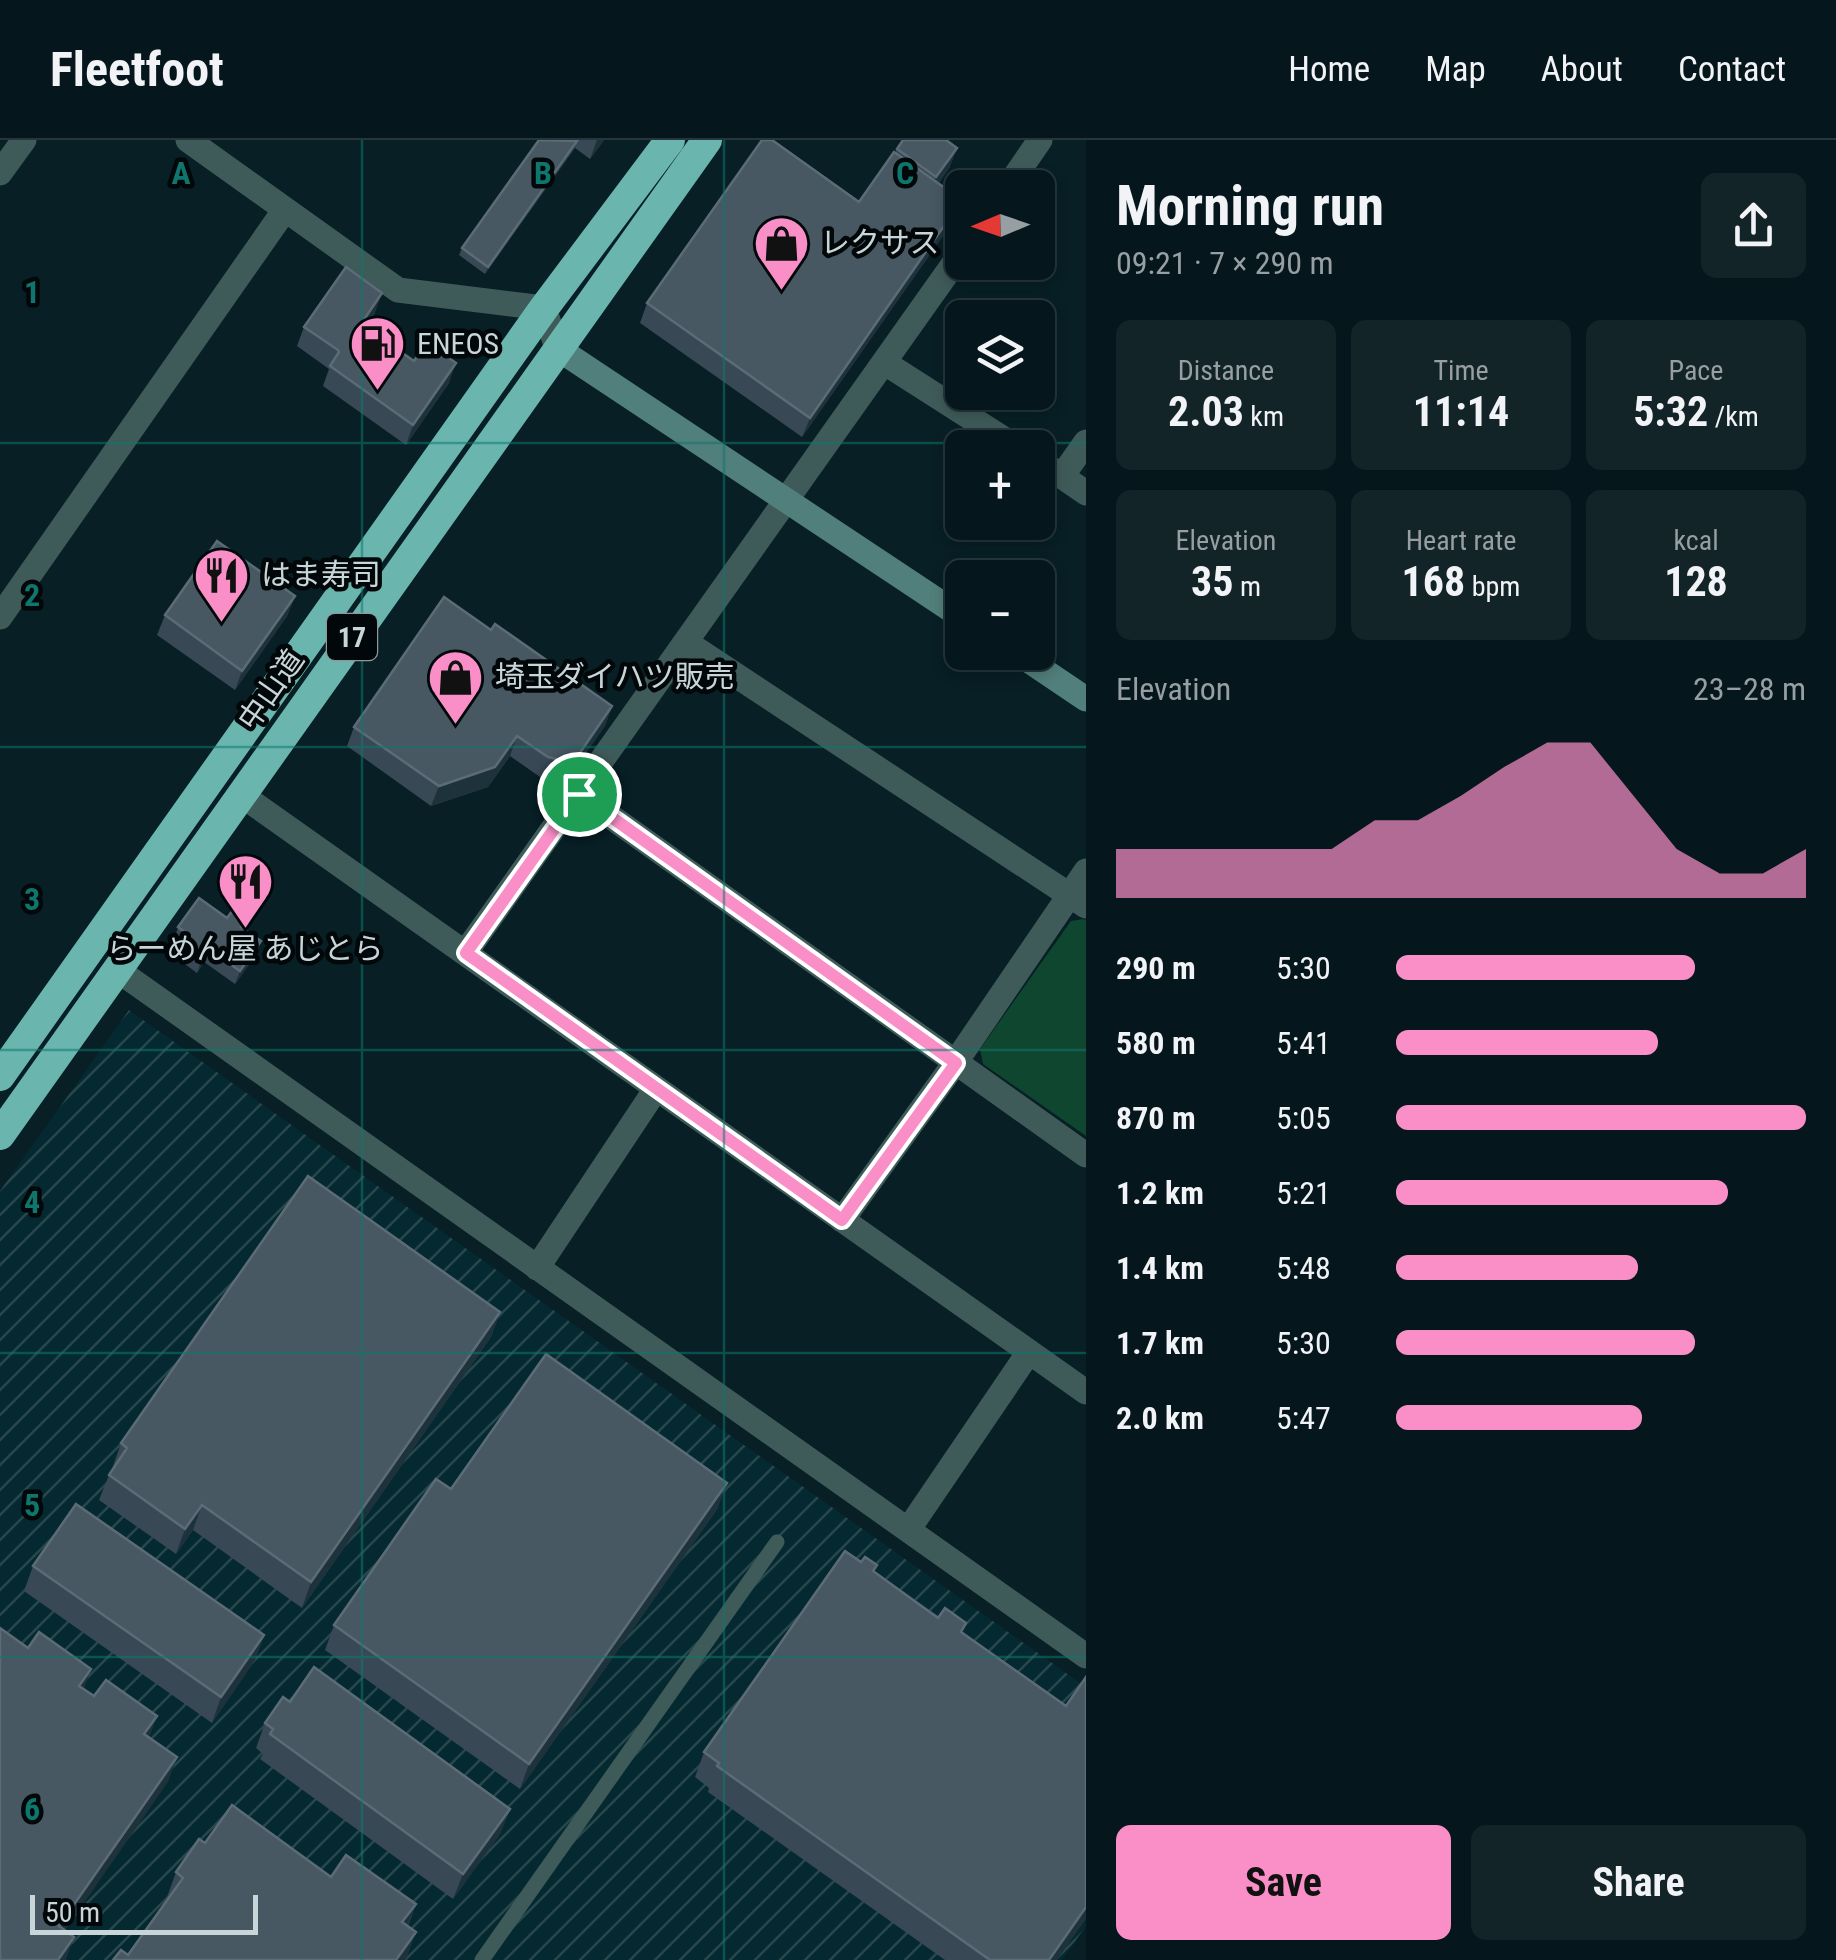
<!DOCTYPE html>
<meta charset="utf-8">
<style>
:root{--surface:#05171c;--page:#132429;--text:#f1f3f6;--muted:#979fa3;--line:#26363b;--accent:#fa8fc8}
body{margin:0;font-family:"Roboto Condensed","Noto Sans JP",sans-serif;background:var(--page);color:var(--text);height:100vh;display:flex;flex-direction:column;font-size:38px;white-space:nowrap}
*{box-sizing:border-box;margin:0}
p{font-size:32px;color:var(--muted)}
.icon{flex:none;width:55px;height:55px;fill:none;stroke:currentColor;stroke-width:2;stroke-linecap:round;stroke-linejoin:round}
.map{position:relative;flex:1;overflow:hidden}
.drawer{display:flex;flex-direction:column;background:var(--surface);width:750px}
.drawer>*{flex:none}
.needle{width:65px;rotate:268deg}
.tools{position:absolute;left:945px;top:30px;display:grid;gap:20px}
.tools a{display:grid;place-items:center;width:110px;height:110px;border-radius:15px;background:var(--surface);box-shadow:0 5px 15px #0003,0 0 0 2px var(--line);font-size:50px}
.scale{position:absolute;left:30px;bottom:25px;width:228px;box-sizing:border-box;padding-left:10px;border:5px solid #c8d6da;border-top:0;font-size:28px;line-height:35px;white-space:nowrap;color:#c8d6da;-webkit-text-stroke:8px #02080a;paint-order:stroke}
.pin{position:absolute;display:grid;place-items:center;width:85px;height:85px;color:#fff;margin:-42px;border:5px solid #fff;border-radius:50%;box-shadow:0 2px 10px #0007}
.round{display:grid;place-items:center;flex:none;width:105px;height:105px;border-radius:15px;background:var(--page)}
.head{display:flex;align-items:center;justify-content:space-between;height:170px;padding:0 30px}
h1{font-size:55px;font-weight:700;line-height:75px}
.metrics{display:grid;grid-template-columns:repeat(3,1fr);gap:15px;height:170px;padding:10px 30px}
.metrics div{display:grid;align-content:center;border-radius:15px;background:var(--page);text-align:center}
.metrics b{font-size:42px;font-weight:700}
.metrics small{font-size:28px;font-weight:400}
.metrics p{font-size:28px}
.chart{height:280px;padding:20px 30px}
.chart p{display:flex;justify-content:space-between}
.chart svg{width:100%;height:180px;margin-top:10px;fill:var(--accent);opacity:.7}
.action{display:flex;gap:20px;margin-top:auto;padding:20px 30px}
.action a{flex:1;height:115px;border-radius:15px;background:var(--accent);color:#111;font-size:40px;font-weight:700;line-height:115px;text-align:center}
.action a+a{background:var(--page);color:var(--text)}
ul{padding:0 30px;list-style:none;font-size:32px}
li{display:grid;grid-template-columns:160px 120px 1fr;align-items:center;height:75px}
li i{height:25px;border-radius:12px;background:var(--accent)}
header{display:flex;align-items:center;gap:60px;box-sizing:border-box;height:140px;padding:0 50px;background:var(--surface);border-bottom:2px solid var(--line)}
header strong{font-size:48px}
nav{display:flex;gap:55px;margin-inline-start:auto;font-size:35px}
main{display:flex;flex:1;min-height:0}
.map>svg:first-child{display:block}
</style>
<header>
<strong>Fleetfoot</strong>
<nav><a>Home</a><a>Map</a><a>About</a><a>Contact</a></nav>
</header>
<main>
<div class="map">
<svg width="1086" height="1820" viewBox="0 0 1086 1820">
<defs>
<pattern id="industrial-furrows" width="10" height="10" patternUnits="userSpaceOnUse" patternTransform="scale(2.5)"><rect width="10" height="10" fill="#042930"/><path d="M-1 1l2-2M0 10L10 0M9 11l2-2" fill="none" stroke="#27474d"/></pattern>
</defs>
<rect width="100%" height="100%" fill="#071f25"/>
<!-- industrial -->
<path fill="url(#industrial-furrows)" d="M129,870L1086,1547V1786L1062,1820H0V1051Z"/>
<!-- park -->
<path fill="#0e4630" d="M1083,779L1086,780V996L983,924L980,909L1071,781Z"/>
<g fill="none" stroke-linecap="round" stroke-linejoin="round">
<!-- lane -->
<path stroke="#3f5b59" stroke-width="15" d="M482,1820L777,1402"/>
<!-- street -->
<path stroke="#3f5b59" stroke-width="25" d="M188,0L398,150L544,168L557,208
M0,33L24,0
M1007,48L1040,0
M885,223L1018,308
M1038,320L1086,353
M1062,336L1086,302
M0,477L284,71
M687,503L1086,766
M240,654L1086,1252
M579,654L1086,1015
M465,813L962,112
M116,829L1086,1516
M842,1080L955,923L1086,731
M537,1128L656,949
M908,1390L1029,1212"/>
<!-- secondary -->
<path stroke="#517f7b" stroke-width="25" d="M557,208L962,477
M1016,512L1086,559"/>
<!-- highway -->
<path stroke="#6bb5af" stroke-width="30" d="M0,936L544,168L670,0
M0,995L707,0"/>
</g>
<!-- wall -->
<path fill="#384955" d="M539,0H604L590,19L575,8L485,134L459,115L462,108Z
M897,9L950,27L938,44L962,60L954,80L802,297L640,183L647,163L859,62L895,13Z
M375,173L365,187L414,221L449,243L406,305L323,246L329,229L297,206L304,187Z
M295,456L287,476L235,550L157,495L165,475Z
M491,490L612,566L605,586L565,642L540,637L510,616L488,647L431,666L347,606L354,587Z
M227,778L246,780L243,789L256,815L235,844L204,822L197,833L178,819L183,807L174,801L178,787Z
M500,1172L491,1197L302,1468L193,1390L176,1414L99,1360L109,1335L112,1329L121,1303Z
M451,1349L718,1368L520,1649L325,1510L334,1485Z
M861,1422L877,1425L874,1432L963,1493L1057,1820H945L708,1652L709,1648L695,1637L704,1612Z
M33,1426L264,1495L255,1520L212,1583L24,1451Z
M290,1562L510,1669L500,1694L453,1759L260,1619L263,1614L256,1608L265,1583Z
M205,1703L331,1737L416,1764L408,1786L407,1817L128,1815L169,1759L167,1757L176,1732Z"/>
<!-- shaded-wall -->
<path fill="#1e323c" d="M597,0H604L590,19Z
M577,1L575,7L485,134L488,127Z
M957,8L950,27L929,56L936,37Z
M962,60L954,80L802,297L810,278Z
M382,153L375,173L354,204L361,184Z
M456,223L449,243L406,305L413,285Z
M295,456L287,476L235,550L242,531Z
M612,566L605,586L565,642L573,623Z
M517,596L510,616L488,647L431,666L439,646Z
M261,801L256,815L235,844L240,831Z
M209,809L204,822L197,833L202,819Z
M500,1172L491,1197L302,1468L311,1442Z
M727,1343L718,1368L520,1649L529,1624Z
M202,1365L193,1390L176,1414L185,1389Z
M264,1495L255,1520L212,1583L221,1557Z
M91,1529L82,1554L79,1546Z
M157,1576L148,1601L144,1594Z
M177,1617L168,1642L50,1812L59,1786Z
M510,1669L500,1694L453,1759L463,1734Z
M416,1764L406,1789L402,1782Z
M1086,1767V1779L1057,1820H1049Z
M416,1792L407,1817L405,1820H396Z
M74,1797L66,1820H58Z"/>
<!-- building -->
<path fill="#475863" stroke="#5c6c76" stroke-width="2.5" d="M539,0L577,1L488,127L462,108Z
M762,0H772L859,62L894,12L962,60L810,278L647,163Z
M903,0H946L957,8L936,37L897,9Z
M346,127L382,153L361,184L414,221L427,202L456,223L413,285L330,226L339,212L338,210L304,187Z
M217,401L295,456L242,531L165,475Z
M444,457L491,490L495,484L612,566L573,623L548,617L517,596L495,627L439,646L354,587Z
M199,758L227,778L233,770L246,780L241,787L261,801L240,831L209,809L202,819L183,806L190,796L178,787Z
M308,1036L500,1172L311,1442L202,1365L185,1389L109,1335L127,1308L121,1303Z
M546,1214L727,1343L529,1624L334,1485L436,1339L451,1349Z
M76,1364L264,1495L221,1557L33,1426Z
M845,1411L861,1422L865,1417L877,1425L873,1431L938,1478L945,1468L966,1483L961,1492L1066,1566L1086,1537V1767L1049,1820H990L717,1626L719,1623L704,1612Z
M0,1488L28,1508L39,1492L91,1529L79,1546L94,1556L106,1540L157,1576L144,1594L177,1617L59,1786L74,1797L58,1820H0Z
M314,1527L510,1669L463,1734L270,1594L273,1589L265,1583L283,1557L290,1562Z
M232,1665L331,1737L346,1715L416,1764L402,1782L416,1792L396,1820H113L121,1810L128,1815L183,1738L176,1732L199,1699L205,1703Z"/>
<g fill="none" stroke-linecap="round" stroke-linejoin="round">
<defs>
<path id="route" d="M579,654L956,923L842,1080L466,813Z"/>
</defs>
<!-- route casing -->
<use href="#route" stroke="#fff" stroke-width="20"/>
<!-- route -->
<use href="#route" stroke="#fa8fc8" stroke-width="12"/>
</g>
<!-- grid -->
<path fill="none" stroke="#0f766e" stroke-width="2.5" stroke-opacity="0.55" d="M362,0V1820M724,0V1820M0,303H1086M0,607H1086M0,910H1086M0,1213H1086M0,1517H1086"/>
<!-- icons -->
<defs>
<symbol id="shop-pin" viewBox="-11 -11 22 30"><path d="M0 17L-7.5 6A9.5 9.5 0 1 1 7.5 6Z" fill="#fa8fc8" stroke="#02080a"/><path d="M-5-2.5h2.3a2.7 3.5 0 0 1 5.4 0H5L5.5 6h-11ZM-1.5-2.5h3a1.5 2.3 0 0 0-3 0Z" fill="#111"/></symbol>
<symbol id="fuel-pin" viewBox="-11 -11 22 30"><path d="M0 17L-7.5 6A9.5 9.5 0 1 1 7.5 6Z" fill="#fa8fc8" stroke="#02080a"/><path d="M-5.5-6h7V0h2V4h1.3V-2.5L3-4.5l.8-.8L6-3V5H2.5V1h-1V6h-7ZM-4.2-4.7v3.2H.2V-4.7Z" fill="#111"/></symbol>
<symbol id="restaurant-pin" viewBox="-11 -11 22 30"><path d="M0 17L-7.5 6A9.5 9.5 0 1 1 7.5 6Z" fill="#fa8fc8" stroke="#02080a"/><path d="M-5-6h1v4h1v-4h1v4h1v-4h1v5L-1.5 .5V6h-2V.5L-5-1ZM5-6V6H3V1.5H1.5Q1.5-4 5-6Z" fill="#111"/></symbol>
</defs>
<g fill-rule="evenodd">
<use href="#shop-pin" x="750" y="72" width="63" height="86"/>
<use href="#fuel-pin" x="346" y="172" width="63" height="86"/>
<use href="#restaurant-pin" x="190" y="404" width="63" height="86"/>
<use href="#shop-pin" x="424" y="506" width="63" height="86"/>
<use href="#restaurant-pin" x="214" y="710" width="63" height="86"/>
</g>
<g text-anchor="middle" stroke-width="9" stroke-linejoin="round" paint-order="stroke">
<!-- shield labels -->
<rect fill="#02080a" stroke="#8d989c" stroke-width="2.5" x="327" y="474" width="50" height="46" rx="8"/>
<g font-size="28" font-weight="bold" fill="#c8d6da">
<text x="352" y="507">17</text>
</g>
<!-- poi labels -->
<g font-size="30" fill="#c8d6da" stroke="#02080a" text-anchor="start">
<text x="820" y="113">レクサス</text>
<text x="417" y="214">ENEOS</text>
<text x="261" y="445">はま寿司</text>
<text x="495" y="547">埼玉ダイハツ販売</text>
<text x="245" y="819" text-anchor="middle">らーめん屋 あじとら</text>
</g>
<!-- street labels -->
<g font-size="30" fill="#c8d6da" stroke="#02080a">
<text transform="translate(271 550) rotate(-55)" y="10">中山道</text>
</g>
</g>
<g font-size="32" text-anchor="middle" font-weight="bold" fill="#0f766e" stroke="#02080a" stroke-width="9" stroke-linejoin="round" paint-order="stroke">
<text x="181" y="44">A</text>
<text x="543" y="44">B</text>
<text x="905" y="44">C</text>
<text x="32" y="163">1</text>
<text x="32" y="466">2</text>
<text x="32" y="770">3</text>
<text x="32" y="1073">4</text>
<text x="32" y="1376">5</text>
<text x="32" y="1680">6</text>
</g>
</svg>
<div class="tools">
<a><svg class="needle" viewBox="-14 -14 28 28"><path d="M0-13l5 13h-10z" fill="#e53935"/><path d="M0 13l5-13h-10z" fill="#979fa3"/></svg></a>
<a><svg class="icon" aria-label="layers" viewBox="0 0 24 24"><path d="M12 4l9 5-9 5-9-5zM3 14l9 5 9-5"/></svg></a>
<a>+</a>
<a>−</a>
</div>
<div class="scale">50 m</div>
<div class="pin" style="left:579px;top:654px;background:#1e9e55"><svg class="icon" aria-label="arrive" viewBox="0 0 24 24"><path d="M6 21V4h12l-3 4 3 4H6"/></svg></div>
</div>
<section class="drawer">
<div class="head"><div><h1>Morning run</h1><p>09:21 · 7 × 290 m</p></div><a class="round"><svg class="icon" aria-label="share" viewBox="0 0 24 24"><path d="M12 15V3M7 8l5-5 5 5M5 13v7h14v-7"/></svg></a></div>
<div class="metrics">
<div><p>Distance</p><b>2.03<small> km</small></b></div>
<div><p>Time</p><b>11:14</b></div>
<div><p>Pace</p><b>5:32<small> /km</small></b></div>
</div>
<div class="metrics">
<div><p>Elevation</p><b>35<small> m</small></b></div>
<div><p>Heart rate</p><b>168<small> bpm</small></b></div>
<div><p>kcal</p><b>128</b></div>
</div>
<div class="chart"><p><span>Elevation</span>23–28 m</p>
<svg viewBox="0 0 160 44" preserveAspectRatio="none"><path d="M0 44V32L10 32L20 32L30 32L40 32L50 32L60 25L70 25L80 19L90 12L100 6L110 6L120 19L130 32L140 38L150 38L160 32V44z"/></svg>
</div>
<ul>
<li><b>290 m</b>5:30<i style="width:73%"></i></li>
<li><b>580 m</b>5:41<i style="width:64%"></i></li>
<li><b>870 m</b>5:05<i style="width:100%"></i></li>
<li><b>1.2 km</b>5:21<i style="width:81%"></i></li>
<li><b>1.4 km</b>5:48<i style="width:59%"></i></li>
<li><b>1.7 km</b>5:30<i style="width:73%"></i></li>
<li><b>2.0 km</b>5:47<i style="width:60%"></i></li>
</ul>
<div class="action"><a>Save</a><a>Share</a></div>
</section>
</main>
